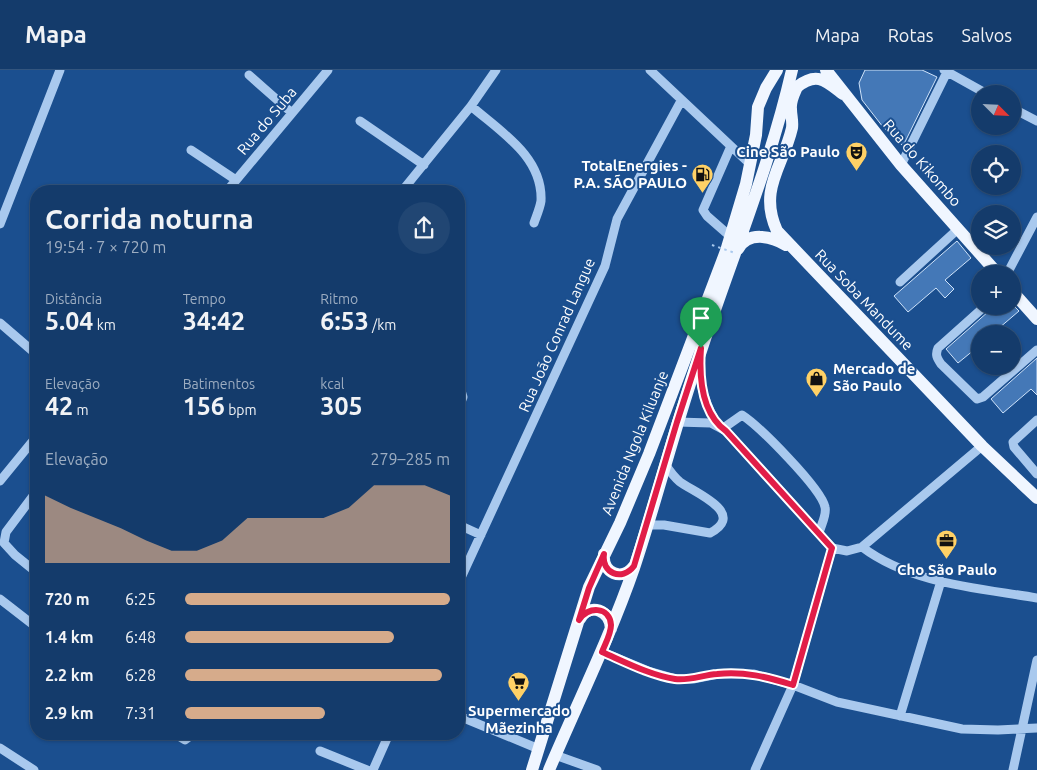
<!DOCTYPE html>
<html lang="pt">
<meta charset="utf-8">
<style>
:root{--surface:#143b6b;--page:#214673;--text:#f1f3f6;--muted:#9dadc1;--line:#33557e;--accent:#d6ab8b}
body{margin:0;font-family:Ubuntu,sans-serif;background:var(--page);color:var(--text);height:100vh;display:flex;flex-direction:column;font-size:19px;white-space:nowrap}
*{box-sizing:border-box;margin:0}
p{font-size:16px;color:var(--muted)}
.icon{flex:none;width:28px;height:28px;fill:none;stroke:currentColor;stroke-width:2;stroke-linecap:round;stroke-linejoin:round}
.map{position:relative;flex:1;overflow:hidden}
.sheet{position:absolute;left:30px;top:115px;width:435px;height:555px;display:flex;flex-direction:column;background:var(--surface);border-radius:20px;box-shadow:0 1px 4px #0004,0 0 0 1px var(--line)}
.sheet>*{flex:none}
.needle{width:32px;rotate:114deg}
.buttons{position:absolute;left:971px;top:15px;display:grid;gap:10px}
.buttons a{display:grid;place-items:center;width:50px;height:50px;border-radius:50%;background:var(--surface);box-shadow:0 1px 4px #0004,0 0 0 1px var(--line);font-size:25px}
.pin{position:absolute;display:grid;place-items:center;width:42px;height:42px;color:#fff;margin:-51px -21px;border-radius:50% 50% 50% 0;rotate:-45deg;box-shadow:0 0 5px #0007}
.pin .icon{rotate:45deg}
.round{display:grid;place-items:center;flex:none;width:52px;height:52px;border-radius:26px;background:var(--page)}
.summary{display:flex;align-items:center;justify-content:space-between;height:85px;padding:0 15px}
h1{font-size:28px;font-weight:700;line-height:38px}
.metrics{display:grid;grid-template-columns:repeat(3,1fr);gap:8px;height:85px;padding:5px 15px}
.metrics div{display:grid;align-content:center}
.metrics b{font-size:25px;font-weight:700}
.metrics small{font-size:14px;font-weight:400}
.metrics p{font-size:14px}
.chart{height:140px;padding:10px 15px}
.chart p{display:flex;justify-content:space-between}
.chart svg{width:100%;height:90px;margin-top:5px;fill:var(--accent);opacity:.7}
ul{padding:0 15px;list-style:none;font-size:16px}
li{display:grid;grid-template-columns:80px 60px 1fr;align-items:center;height:38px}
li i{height:12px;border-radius:6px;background:var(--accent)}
header{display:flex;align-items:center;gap:30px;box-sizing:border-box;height:70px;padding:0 25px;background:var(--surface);border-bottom:1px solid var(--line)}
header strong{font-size:24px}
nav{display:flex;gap:28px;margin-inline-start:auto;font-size:18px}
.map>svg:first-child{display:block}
</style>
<header>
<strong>Mapa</strong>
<nav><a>Mapa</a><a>Rotas</a><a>Salvos</a></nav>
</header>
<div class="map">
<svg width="1037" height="700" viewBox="0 0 1037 700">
<rect width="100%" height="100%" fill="#1b4f8f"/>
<!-- building -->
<path fill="#4478b7" stroke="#cfe3fa" d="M865,0H922L937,7L903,76L883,57L862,30L859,13Z
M957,171L971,188L945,210L954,219L945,228L936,218L908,242L894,226Z
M1012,234L1019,241L992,264H980V275L958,293L946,279L989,241L991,236H1012Z
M1037,288V325L1031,319L1003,343L991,329Z"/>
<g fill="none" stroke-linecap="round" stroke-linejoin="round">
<!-- minor -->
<path stroke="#a9c9ee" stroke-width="9" d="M650,0L750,94
M944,0L987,24
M249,5L292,43
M471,36C501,62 543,87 541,131C540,138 536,147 534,153
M1012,38L1037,51
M360,51L424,95
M191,80L236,110
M901,95L948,0
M227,121L328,0
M402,121L471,36L496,0
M0,154L60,0
M731,167L707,146L703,140L731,76
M1007,204L1037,147
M900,212L958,159
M985,236L938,278C935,285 937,288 941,294L977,329L983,327L1037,280
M0,253L36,284
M700,293C698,315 707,337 718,356
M459,314L463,327L459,337
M1037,350L1013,372L1014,377L1037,404
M677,352L711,353L726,361L832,478L847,481L862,477L982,376
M722,359L742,345C759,356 821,418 825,437C827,445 821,455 819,463
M0,411L36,367
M36,422L6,462L4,473L15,485L36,502
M459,455L481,465
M647,455H664L710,463C748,443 693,422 680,412C674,407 669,400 665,394
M862,477C911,514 979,518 1037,528
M459,512L605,196L617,149L681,31
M0,529L36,557
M602,582L648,601L676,609H693L718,604H754L793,615L837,632L962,659L998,660L1037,658
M459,646L539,679
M900,646L941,511
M175,664L185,670L193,664
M0,678L34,700
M320,681L367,700
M555,685L597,700
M373,700L389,664
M755,700L793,615L832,478
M1013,700L1037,590"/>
<!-- major -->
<path stroke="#f0f6ff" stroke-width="12" d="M826,0L901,95L998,204
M843,24C826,11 817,1 797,17C794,24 790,31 791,39C791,46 793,51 792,58C783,97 758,119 777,161L982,376L1037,428
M738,179C748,161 771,166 786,175
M1012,221L1037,249
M604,484C602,503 622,512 634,496
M580,549C589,532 611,540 611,559
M532,700L589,517L620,453L649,384L726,181L746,114L756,65L758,37L766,18L777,0
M549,700C578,632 610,567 634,498C658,426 676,352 701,281C732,187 770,96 792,0"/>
<!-- path-bridge -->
<path stroke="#a9c9ee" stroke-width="2" stroke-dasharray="2.5 4" stroke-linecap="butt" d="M712,175L735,183"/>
</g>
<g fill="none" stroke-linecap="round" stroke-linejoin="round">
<defs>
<path id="route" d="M701,278C699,306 701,343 726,361L832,478L793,615C767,607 744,601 717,604C703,605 689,611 675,609C650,605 625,592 602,582C605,574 611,564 611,555C610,536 587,536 579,550L589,518L604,484C601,503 622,512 634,496L677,352Z"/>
</defs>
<!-- route casing -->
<use href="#route" stroke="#fff" stroke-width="10"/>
<!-- route -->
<use href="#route" stroke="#e11d48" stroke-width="6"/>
</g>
<!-- icons -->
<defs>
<symbol id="theatre-pin" viewBox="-11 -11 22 30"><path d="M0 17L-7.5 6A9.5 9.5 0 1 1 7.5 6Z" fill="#ffd166" stroke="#1b4f8f"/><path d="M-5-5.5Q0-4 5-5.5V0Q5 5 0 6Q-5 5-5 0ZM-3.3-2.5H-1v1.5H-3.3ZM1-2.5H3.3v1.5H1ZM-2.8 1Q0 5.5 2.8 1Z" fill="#111"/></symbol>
<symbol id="fuel-pin" viewBox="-11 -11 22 30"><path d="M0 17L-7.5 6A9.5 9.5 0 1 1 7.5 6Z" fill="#ffd166" stroke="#1b4f8f"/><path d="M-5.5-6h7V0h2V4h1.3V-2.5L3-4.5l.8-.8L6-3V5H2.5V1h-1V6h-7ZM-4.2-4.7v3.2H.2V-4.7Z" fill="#111"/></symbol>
<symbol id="shop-pin" viewBox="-11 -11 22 30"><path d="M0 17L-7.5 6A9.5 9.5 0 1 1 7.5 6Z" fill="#ffd166" stroke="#1b4f8f"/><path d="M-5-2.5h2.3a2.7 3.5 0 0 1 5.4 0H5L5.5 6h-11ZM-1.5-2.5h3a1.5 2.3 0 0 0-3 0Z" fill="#111"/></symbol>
<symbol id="office-pin" viewBox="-11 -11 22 30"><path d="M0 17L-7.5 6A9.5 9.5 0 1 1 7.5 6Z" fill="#ffd166" stroke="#1b4f8f"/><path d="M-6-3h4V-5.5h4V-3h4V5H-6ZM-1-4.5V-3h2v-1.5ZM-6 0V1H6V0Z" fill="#111"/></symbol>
<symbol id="supermarket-pin" viewBox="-11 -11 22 30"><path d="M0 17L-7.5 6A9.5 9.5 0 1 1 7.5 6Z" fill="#ffd166" stroke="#1b4f8f"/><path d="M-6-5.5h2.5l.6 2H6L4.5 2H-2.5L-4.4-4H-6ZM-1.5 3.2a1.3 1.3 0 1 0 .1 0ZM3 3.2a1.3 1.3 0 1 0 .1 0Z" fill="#111"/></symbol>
</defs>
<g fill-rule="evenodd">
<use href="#theatre-pin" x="844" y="70" width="25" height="34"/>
<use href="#fuel-pin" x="690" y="92" width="25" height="34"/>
<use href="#shop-pin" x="804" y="296" width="25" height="34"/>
<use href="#office-pin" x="934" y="458" width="25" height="34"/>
<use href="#supermarket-pin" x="506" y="600" width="25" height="34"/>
</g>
<g text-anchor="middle" stroke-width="4" stroke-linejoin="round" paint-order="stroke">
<!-- street labels -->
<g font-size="15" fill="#fff" stroke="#1b4f8f">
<text transform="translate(267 51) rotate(-50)" y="5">Rua do Suba</text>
<text transform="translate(922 93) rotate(49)" y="5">Rua do Kikombo</text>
<text transform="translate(864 230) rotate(46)" y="5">Rua Soba Mandume</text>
<text transform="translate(557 265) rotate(-66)" y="5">Rua João Conrad Langue</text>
<text transform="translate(635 373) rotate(-68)" y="5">Avenida Ngola Kiluanje</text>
</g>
<!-- poi labels -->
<g font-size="15" font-weight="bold" fill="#fff" stroke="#1b4f8f" text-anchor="end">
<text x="840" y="87">Cine São Paulo</text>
<text x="687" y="101">TotalEnergies -<tspan x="687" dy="17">P.A. SÃO PAULO</tspan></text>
<text x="833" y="304" text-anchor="start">Mercado de<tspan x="833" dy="17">São Paulo</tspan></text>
<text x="947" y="505" text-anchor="middle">Cho São Paulo</text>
<text x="519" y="646" text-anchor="middle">Supermercado<tspan x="519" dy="17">Mãezinha</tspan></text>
</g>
</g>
</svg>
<div class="buttons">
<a><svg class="needle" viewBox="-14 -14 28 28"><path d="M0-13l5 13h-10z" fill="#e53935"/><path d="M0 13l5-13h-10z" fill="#9dadc1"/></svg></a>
<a><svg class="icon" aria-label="locate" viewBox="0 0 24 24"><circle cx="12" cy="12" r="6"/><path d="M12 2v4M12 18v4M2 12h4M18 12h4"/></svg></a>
<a><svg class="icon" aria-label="layers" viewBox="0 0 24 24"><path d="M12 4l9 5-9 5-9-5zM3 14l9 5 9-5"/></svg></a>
<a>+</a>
<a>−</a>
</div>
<div class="pin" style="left:701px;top:278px;background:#1e9e55"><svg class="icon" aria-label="arrive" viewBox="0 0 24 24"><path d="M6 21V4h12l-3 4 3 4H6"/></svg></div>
<section class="sheet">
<div class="summary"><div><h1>Corrida noturna</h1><p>19:54 · 7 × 720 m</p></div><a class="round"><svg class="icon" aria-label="share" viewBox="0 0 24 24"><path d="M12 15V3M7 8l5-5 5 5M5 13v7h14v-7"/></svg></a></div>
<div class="metrics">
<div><p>Distância</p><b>5.04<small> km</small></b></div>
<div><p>Tempo</p><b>34:42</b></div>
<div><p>Ritmo</p><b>6:53<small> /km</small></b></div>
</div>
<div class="metrics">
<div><p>Elevação</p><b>42<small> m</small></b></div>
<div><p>Batimentos</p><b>156<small> bpm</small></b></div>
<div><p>kcal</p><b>305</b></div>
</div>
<div class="chart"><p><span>Elevação</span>279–285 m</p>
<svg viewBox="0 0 160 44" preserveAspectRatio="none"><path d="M0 44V11L10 17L20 22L30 27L40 33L50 38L60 38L70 33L80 22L90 22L100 22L110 22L120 17L130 6L140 6L150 6L160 11V44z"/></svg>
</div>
<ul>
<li><b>720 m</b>6:25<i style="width:100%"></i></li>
<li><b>1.4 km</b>6:48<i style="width:79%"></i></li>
<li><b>2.2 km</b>6:28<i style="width:97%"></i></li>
<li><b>2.9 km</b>7:31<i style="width:53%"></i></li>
</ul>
</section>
</div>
